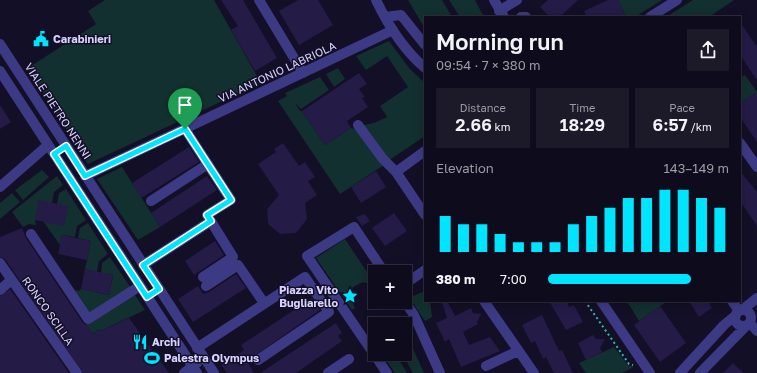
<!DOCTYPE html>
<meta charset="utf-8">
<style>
:root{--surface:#0e0b1c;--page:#1c1929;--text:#f1f3f6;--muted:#9b9ba3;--line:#2e2b3b;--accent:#00e5ff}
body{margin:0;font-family:"Golos Text",sans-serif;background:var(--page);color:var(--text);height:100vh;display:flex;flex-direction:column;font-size:15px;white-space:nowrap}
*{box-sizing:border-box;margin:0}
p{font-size:13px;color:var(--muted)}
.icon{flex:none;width:22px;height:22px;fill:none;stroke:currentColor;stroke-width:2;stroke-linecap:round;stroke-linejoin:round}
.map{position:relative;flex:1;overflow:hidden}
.side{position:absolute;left:424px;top:16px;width:317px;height:286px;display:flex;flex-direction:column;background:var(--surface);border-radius:0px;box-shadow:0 2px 10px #0003,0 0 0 1px var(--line)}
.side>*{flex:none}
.controls{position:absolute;left:368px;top:265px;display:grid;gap:8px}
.controls a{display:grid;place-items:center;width:44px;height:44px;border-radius:0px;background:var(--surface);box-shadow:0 2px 10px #0003,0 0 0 1px var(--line);font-size:20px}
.pin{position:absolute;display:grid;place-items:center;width:34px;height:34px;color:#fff;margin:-41px -17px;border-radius:50% 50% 50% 0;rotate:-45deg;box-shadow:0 0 4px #0007}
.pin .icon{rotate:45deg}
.round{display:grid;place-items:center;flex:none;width:42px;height:42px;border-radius:0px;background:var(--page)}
.summary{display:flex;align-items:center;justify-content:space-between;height:68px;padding:0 12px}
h1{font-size:22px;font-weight:600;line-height:30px}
.stats{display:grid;grid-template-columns:repeat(3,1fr);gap:6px;height:68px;padding:4px 12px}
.stats div{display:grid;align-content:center;border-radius:0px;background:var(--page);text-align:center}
.stats b{font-size:17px;font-weight:600}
.stats small{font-size:11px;font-weight:400}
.stats p{font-size:11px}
.chart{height:112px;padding:8px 12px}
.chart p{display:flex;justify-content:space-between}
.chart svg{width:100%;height:72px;margin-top:4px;stroke:var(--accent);stroke-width:6}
ul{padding:0 12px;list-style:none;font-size:13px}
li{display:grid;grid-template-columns:64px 48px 1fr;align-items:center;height:30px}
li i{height:10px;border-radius:5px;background:var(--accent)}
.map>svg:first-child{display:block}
</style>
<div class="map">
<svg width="757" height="373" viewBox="0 0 757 373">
<rect width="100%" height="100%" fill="#130f26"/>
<!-- green -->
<path fill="#12302f" d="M105,0H214L261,83L88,164L28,68L96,24L88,11Z
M408,0H442L452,17H425V29Z
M449,0H475L484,17H460Z
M618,0H662L635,17H626Z
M693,0H734L709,17H666Z
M389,41L409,68L425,83V90L423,92L425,94V136L391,159L387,158L364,125L374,123L387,117L380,106L408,87L387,56L366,70L356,56Z
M338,68L345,79L334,87L326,74Z
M745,75L757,92L740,103V78Z
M320,77L329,90L301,109L295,103L300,111H302L325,145L351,128L358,130L384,165L340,194L278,101L287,96L285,93Z
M122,167L160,227L138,240L97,179Z
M42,170L49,177L23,200L15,190Z
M57,176L63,185L54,192L52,203L35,220L36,225L29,224L23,227L12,212Z
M66,189L86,220L77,226L75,237L62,235L60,245L43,221L57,204L59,193Z
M12,193L20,202L0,219V203Z
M88,223L108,254L99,261L97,272L85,269L91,241L78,238L80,228Z
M345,239L375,284V290L370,284L363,282L353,287L350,297L355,308L352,310L316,258Z
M110,257L131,288L91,315L75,294L76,290L79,291L81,289L109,295L113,275L101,273L102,263Z
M425,291V301H430L432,317L425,321L411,300L413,296Z
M135,295L145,310L100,331L99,329L93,334L86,324Z
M630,301H666V302L639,321L628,303Z
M405,331L424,373H413L405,359L407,353L405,347Z
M614,347L628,365L634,367L622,373H586L579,363Z
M382,354H389L392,359L400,361L407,373H395Z"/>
<!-- building -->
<path fill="#241b47" d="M221,0H243L277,58L255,71L231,30L238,26Z
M298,0H318L333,25L299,45L279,11Z
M548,0H578L560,17H550L540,7Z
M608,0H618L625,15L620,17H587L584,11Z
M740,22L757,47V80L740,55Z
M359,73L367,84L359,89L365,97L362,98L368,107L347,121L351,128L325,145L302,111Z
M757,92V142L740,117V103Z
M0,105L11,122L0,129Z
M283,143L299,166L305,162L315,177L308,181L317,195L305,203L307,219L296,233L280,234L268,224L267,209L279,195L258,164L276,152L274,149Z
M189,147L199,162L141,198L132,183Z
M376,171L386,187L361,203L351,187Z
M740,171L757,192V226L740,201Z
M207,176L217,190L160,227L151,213Z
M39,200L68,206L64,226L35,220Z
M394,213L407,231L385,246L372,228Z
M365,214L370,221L362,226L356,217Z
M22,228L26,238L83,323L87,325L93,334L99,329L100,331L129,318L169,373H83L5,259L0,257V237Z
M62,235L91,241L87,260L58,254Z
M215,241L224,255L194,275L185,261Z
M85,269L113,275L109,295L81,289Z
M236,274L246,288L193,322L178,299L198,286L203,294L209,292Z
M10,289L69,373H0V296Z
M312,298L320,310L247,361L254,373H227L221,365L244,350L241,345Z
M447,301L455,316L471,308L473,313L481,314L477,322L478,324L463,332L469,345L490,337L500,351L461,367L449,339L445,342L436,323L447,318L442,302Z
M549,301H567L569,307L574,305L583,322L566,330Z
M689,301H708L712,308L699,317Z
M660,306L686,343L660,362L634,325Z
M542,315L559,351L562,350L573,373H554L546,357L543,359L535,341L531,343L522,325Z
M336,323L342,333L338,336L342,341L296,373H260Z
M593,335L596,339H605L600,348L602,352L586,360L578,343Z
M733,363L736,366L744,373H723Z"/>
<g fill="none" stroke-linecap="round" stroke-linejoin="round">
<!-- path -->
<path stroke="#2fb8b0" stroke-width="2" stroke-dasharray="2 3" stroke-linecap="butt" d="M585,301L629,364L633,365"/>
<!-- minor -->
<path stroke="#3d3a85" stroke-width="10" d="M259,0L303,73
M376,0C388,25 404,50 425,68
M494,0L504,17
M499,11L517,0
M385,17L401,15L425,45
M521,17H526
M650,17L677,0
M0,44L214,373
M0,71L197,373
M358,125L383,159L396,172
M185,129L231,200L207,215L233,257L203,277
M740,143L757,167
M425,151L396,172L425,215
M85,176L393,30
M0,187L48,145
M151,201L208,164
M31,234L88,319L140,286
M0,263L77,373
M143,265L211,221
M384,272L354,227L307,256L387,373
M405,284L425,270
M206,286L238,265L264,303
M0,290L11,280
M484,301L534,373
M601,301L650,373
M732,301L739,311
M405,302L414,315L440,373
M742,310L757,298
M735 318a8 8 0 1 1 16 0a8 8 0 1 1-16 0Z
M750,323L757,331
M197,348L305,277L329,312L258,360
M486,366L518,351
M184,373L197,363
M328,373L349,359
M680,373L724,325L736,315
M700,373L747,325"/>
</g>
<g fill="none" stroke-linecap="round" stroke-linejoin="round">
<defs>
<path id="route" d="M185,129L231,200L207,215L211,221L143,265L159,289L147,297L54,154L66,146L85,176Z"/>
</defs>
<!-- route casing -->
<use href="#route" stroke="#fff" stroke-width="8"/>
<!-- route -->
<use href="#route" stroke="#00e5ff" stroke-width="5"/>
</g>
<!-- icons -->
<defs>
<symbol id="civic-bare" viewBox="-9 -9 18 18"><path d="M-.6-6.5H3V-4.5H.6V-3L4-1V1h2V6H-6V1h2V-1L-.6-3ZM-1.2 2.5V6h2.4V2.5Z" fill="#00e5ff" stroke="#130f26" stroke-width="2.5" paint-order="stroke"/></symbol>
<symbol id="sight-bare" viewBox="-9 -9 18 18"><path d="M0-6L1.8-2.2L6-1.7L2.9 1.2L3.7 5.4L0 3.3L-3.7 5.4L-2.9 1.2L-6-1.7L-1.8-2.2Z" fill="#00e5ff" stroke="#130f26" stroke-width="2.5" paint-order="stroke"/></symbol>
<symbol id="restaurant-bare" viewBox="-9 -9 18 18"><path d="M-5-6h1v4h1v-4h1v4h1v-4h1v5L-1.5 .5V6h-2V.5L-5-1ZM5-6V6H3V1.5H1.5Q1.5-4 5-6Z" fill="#00e5ff" stroke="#130f26" stroke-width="2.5" paint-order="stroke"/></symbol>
<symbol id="stadium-bare" viewBox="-9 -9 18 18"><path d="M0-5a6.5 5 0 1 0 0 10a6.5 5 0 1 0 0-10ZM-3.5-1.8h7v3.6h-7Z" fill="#00e5ff" stroke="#130f26" stroke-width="2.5" paint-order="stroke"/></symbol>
</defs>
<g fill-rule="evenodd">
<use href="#civic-bare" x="30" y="28" width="22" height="22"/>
<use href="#sight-bare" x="339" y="285" width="22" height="22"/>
<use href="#restaurant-bare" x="129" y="331" width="22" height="22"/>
<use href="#stadium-bare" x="141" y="347" width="22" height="22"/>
</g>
<g text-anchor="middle" stroke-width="3" stroke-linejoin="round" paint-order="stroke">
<!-- poi labels -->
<g font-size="11" font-weight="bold" fill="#d9d4ff" stroke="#130f26" text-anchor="start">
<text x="53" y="43">Carabinieri</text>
<text x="338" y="294" text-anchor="end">Piazza Vito<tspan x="338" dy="13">Bugliarello</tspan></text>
<text x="152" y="346">Archi</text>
<text x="164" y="362">Palestra Olympus</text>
</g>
<!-- street labels -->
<g font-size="11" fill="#d9d4ff" stroke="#130f26">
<text transform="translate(277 72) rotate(-25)" y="4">VIA ANTONIO LABRIOLA</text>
<text transform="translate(58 111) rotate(57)" y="4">VIALE PIETRO NENNI</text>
<text transform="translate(48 311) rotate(55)" y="4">RONCO SCILLA</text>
</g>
</g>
</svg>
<div class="controls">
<a>+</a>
<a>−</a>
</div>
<div class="pin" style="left:185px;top:129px;background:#1e9e55"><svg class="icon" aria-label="arrive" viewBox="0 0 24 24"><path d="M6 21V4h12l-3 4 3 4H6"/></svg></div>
<section class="side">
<div class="summary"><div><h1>Morning run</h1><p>09:54 · 7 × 380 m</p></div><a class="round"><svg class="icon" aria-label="share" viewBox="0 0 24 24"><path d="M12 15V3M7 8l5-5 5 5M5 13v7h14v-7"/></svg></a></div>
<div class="stats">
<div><p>Distance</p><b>2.66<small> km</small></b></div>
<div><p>Time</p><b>18:29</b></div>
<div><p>Pace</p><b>6:57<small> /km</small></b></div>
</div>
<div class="chart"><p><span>Elevation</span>143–149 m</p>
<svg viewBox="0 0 160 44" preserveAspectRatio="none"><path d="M5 44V22M15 44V27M25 44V27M35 44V33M45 44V38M55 44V38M65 44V38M75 44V27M85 44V22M95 44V17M105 44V11M115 44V11M125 44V6M135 44V6M145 44V11M155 44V17"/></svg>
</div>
<ul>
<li><b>380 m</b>7:00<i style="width:79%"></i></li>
</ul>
</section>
</div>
